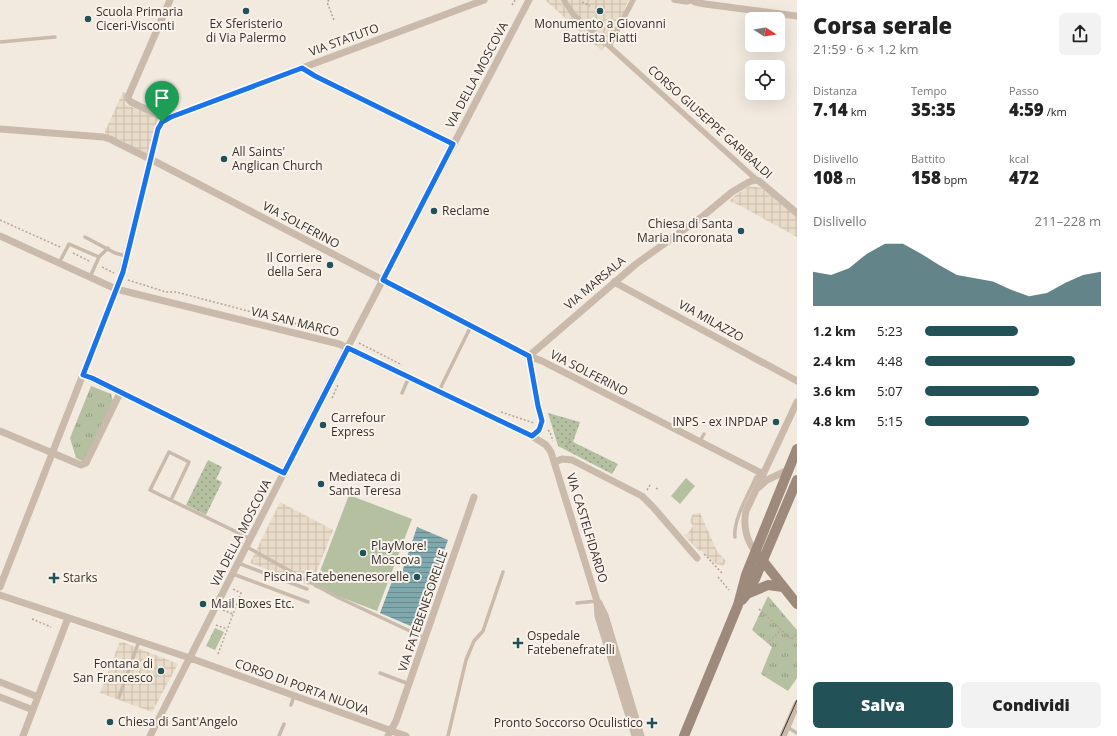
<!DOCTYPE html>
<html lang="it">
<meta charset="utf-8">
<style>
:root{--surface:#fff;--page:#f2f2f2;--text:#222;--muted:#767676;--accent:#225157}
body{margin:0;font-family:"Open Sans",sans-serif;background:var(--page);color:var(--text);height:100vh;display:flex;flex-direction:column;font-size:15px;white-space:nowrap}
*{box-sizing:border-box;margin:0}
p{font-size:13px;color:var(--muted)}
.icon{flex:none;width:22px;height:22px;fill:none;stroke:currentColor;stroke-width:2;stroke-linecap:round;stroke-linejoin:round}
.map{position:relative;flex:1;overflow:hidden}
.panel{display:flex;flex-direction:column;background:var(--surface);width:320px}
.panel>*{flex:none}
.needle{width:26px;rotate:102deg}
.buttons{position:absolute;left:745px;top:12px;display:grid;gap:8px}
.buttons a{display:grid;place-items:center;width:40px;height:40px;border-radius:6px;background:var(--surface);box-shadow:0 4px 16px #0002;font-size:20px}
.pin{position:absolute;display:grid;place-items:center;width:34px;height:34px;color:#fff;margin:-41px -17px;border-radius:50% 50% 50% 0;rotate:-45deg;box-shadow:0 0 4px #0007}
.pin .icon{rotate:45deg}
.round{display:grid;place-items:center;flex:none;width:42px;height:42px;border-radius:6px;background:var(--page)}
.headline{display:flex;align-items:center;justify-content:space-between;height:68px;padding:0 16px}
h1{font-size:22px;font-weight:800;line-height:30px}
.stats{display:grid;grid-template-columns:repeat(3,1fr);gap:6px;height:68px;padding:4px 16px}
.stats div{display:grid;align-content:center}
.stats b{font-size:17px;font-weight:800}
.stats small{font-size:11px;font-weight:400}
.stats p{font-size:11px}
.chart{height:112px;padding:8px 16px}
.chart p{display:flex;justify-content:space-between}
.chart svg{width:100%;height:72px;margin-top:4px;fill:var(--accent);opacity:.7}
.button{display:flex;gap:8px;margin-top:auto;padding:8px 16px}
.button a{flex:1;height:46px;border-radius:6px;background:var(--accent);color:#fff;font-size:16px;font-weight:800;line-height:46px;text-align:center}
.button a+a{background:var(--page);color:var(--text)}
ul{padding:0 16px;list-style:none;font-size:13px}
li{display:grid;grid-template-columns:64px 48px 1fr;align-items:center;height:30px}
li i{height:10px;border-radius:5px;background:var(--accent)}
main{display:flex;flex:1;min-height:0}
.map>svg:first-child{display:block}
</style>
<main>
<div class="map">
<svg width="797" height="736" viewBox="0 0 797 736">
<defs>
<pattern id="grass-tufts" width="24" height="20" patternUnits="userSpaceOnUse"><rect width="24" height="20" fill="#b4c0a0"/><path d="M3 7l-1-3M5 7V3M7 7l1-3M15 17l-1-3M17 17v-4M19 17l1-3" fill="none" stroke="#939c83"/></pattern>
<pattern id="garden-dots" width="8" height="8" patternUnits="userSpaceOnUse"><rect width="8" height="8" fill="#b4c0a0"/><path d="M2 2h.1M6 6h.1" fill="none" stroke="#939c83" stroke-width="1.8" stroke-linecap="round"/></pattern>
<pattern id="plaza-grid" width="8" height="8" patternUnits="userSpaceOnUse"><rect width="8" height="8" fill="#e8dbc7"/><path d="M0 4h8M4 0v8" fill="none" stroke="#c8bcab"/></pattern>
<pattern id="water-rules" width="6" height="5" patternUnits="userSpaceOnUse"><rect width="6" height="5" fill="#80a9ad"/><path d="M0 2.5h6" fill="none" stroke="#6a8a8d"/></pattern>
</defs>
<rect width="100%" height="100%" fill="#f2eadf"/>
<!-- grass -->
<path fill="url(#grass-tufts)" d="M91,386L111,394L113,401L84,462L76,458L70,438Z
M768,596L797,630V678L788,691L761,674L772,647L752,630Z
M215,628L224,632L215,650L206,646Z"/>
<!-- garden -->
<path fill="url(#garden-dots)" d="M548,413L580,422L573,442L618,464L612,474L558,446Z
M208,460L222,467L216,479L222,482L206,515L186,505Z"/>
<!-- pitch -->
<path fill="#b4c0a0" d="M686,478L695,486L680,504L671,496Z
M349,495L412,519L377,611L314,587Z"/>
<!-- plaza -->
<path fill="url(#plaza-grid)" d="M545,0H628L623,15L602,51Z
M123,92L129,95L125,104L158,119L150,151L148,155L130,147L129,144L117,138L114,139L105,135V129L107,127Z
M750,186L762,188L797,216V237L739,205L729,201L737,194Z
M280,502L333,530L311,586L250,563Z
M700,513L717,551L726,561L723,566L712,562L701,550L699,551L684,535L688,533L693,526L690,521L693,514Z
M120,641L178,664L152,712L100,693Z"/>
<!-- water -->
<path fill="url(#water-rules)" d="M417,527L448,540L425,603L423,602L413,627L380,613L394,576L400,578Z"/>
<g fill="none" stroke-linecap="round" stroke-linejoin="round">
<!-- path -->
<path stroke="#b5a496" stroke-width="1.5" stroke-dasharray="2 2" stroke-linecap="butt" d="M329,0L327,2L334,20
M582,2L590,6
M512,5L515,0
M0,220L60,247
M73,253L91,262
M102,267L114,273
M128,280L166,292H176L335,334
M359,343L402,365
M332,398L338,385
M501,412L534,423
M548,430L550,432L553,441
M567,448L570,436
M656,488L659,490
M647,490L651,483
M704,554L722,573
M718,577L729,590
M759,609L791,639L797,634
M223,610L233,614
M32,619L51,627
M216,625L227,629
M769,641L781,630
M218,654L241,593L233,589"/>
<!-- service -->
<path stroke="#c9baab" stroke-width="3.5" d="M0,42L55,37
M85,237L115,253L126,256
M59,263L69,244L99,257L108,248
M90,277L99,257
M439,391L471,326
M402,393L409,377
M700,441L704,434
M171,500L189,462L169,452L150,490L251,539
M735,537C733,519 749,494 756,477L762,474
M247,547L337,597L425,638
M238,563L307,589
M233,574L308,602
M577,603L597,601
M380,673L409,684
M119,697L139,641
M291,705L294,696
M787,727L797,733
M279,736L284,724
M448,736L466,660L474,641L483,631L503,572"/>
<!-- pedestrian -->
<path stroke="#c9baab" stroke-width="5.5" d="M564,0L573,14L609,46L758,181
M674,0L687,2L693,0
M609,46L633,0"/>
<!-- minor -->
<path stroke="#c9baab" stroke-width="7" d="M692,0L695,2L705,4L797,16
M302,68L315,76L453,144
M166,119L131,102L129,100L128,97L170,0
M0,129L103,137L110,139L158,163L529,356L542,361L763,474
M0,236L116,289L339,344L532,436L546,445L551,452L597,601L598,616L635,736
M614,282L797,381
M529,356L636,264L703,216L732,192L749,182L755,180L759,181L797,213
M529,356L538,406L542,421L539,431L532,436
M83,375L92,378L284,473
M0,431L81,465L86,463L120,393
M555,462L562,459L572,460L642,496L653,507L697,558
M758,488L767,480L788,470
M755,551C746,540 743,525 746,511L797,402
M0,587L121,277L158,129L161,124L166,119L484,0
M0,595L190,658L406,736
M599,603L605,615L641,736
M0,682L38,697
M0,697L33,710
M23,736L68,618
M150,736L342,358L529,0
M388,736L396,721L474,497
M783,736L797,704"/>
<!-- secondary -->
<path stroke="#9d8a7d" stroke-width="10" d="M759,556L797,604
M747,594L768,585L783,587
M742,600L747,594L755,579L797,480
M684,736L738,605L746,575L797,449"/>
<!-- tram -->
<path stroke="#382f2a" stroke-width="1" d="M781,736L797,700"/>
</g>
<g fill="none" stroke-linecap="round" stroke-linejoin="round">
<defs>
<path id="route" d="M302,68L315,76L453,144L383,280L529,356L538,406L542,421L539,430L532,436L348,348L284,473L92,378L83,375L123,272L158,129L162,122L171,117Z"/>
</defs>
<!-- route casing -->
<use href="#route" stroke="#fff" stroke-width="8"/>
<!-- route -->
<use href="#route" stroke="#1a73e8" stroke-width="5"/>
</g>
<!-- markers -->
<g fill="#225157" stroke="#f9f3ec" stroke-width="1.5">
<circle cx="246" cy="11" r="4"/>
<circle cx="600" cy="11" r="4"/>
<circle cx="88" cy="19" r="4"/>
<circle cx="224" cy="159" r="4"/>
<circle cx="434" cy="211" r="4"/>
<circle cx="741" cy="231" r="4"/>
<circle cx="330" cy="265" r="4"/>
<circle cx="776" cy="422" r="4"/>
<circle cx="323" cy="425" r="4"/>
<circle cx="321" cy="484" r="4"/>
<circle cx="363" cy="553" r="4"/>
<circle cx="417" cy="577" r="4"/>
<path d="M52 572h4v4h4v4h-4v4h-4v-4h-4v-4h4z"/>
<circle cx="203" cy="604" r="4"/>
<path d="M516 637h4v4h4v4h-4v4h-4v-4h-4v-4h4z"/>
<circle cx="161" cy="671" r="4"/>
<circle cx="110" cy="722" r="4"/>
<path d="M650 717h4v4h4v4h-4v4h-4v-4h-4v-4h4z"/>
</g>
<g text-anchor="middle" stroke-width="4" stroke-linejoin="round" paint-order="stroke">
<!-- poi labels -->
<g font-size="12" fill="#382f2a" stroke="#f9f3ec" text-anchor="start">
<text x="96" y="16">Scuola Primaria<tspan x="96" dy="14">Ciceri-Visconti</tspan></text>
<text x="246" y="28" text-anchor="middle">Ex Sferisterio<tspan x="246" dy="14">di Via Palermo</tspan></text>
<text x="600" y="28" text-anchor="middle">Monumento a Giovanni<tspan x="600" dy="14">Battista Piatti</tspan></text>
<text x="232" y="156">All Saints'<tspan x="232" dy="14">Anglican Church</tspan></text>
<text x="442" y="215">Reclame</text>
<text x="733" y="228" text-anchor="end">Chiesa di Santa<tspan x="733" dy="14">Maria Incoronata</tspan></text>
<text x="322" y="262" text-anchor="end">Il Corriere<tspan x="322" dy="14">della Sera</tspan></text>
<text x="331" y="422">Carrefour<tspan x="331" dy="14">Express</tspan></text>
<text x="768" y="426" text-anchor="end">INPS - ex INPDAP</text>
<text x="329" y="481">Mediateca di<tspan x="329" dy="14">Santa Teresa</tspan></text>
<text x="371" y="550">PlayMore!<tspan x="371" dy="14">Moscova</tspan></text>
<text x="409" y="581" text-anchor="end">Piscina Fatebenenesorelle</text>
<text x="63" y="582">Starks</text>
<text x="211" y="608">Mail Boxes Etc.</text>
<text x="527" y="640">Ospedale<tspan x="527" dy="14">Fatebenefratelli</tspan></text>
<text x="153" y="668" text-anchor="end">Fontana di<tspan x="153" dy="14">San Francesco</tspan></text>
<text x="118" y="726">Chiesa di Sant'Angelo</text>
<text x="643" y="727" text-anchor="end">Pronto Soccorso Oculistico</text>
</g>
<!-- street labels -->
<g font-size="12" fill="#382f2a" stroke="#f9f3ec">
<text transform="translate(344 40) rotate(-20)" y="4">VIA STATUTO</text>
<text transform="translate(477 75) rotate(-62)" y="4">VIA DELLA MOSCOVA</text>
<text transform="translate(710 122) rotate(42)" y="4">CORSO GIUSEPPE GARIBALDI</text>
<text transform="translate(301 225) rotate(28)" y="4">VIA SOLFERINO</text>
<text transform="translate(595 283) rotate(-40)" y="4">VIA MARSALA</text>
<text transform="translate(711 321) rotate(29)" y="4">VIA MILAZZO</text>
<text transform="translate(295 322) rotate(14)" y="4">VIA SAN MARCO</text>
<text transform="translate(589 373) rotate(27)" y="4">VIA SOLFERINO</text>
<text transform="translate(587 528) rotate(73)" y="4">VIA CASTELFIDARDO</text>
<text transform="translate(241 533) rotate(-63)" y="4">VIA DELLA MOSCOVA</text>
<text transform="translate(423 611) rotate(-71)" y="4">VIA FATEBENESORELLE</text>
<text transform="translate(302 687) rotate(20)" y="4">CORSO DI PORTA NUOVA</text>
</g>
</g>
</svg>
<div class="buttons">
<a><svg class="needle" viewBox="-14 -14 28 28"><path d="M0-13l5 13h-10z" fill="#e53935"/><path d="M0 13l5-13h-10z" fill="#767676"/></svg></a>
<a><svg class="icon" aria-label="locate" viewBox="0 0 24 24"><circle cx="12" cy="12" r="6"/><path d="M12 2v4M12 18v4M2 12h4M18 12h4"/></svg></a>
</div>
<div class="pin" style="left:162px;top:122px;background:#1e9e55"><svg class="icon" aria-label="arrive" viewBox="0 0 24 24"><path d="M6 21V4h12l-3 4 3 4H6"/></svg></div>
</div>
<section class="panel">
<div class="headline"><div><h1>Corsa serale</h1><p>21:59 · 6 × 1.2 km</p></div><a class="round"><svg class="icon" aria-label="share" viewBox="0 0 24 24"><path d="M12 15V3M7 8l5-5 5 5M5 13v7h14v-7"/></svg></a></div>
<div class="stats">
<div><p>Distanza</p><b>7.14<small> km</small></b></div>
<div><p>Tempo</p><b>35:35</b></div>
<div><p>Passo</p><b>4:59<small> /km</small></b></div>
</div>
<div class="stats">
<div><p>Dislivello</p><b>108<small> m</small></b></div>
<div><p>Battito</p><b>158<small> bpm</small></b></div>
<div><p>kcal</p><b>472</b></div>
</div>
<div class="chart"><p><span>Dislivello</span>211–228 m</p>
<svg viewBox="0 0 160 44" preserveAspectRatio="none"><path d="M0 44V23L10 25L20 21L30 12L40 6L50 6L60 12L70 19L80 25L90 27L100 29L110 34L120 38L130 36L140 30L150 25L160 23V44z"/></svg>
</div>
<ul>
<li><b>1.2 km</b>5:23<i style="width:53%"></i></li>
<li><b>2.4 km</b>4:48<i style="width:85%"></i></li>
<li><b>3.6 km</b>5:07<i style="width:65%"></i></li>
<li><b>4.8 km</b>5:15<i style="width:59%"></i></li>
</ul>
<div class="button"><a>Salva</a><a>Condividi</a></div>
</section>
</main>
